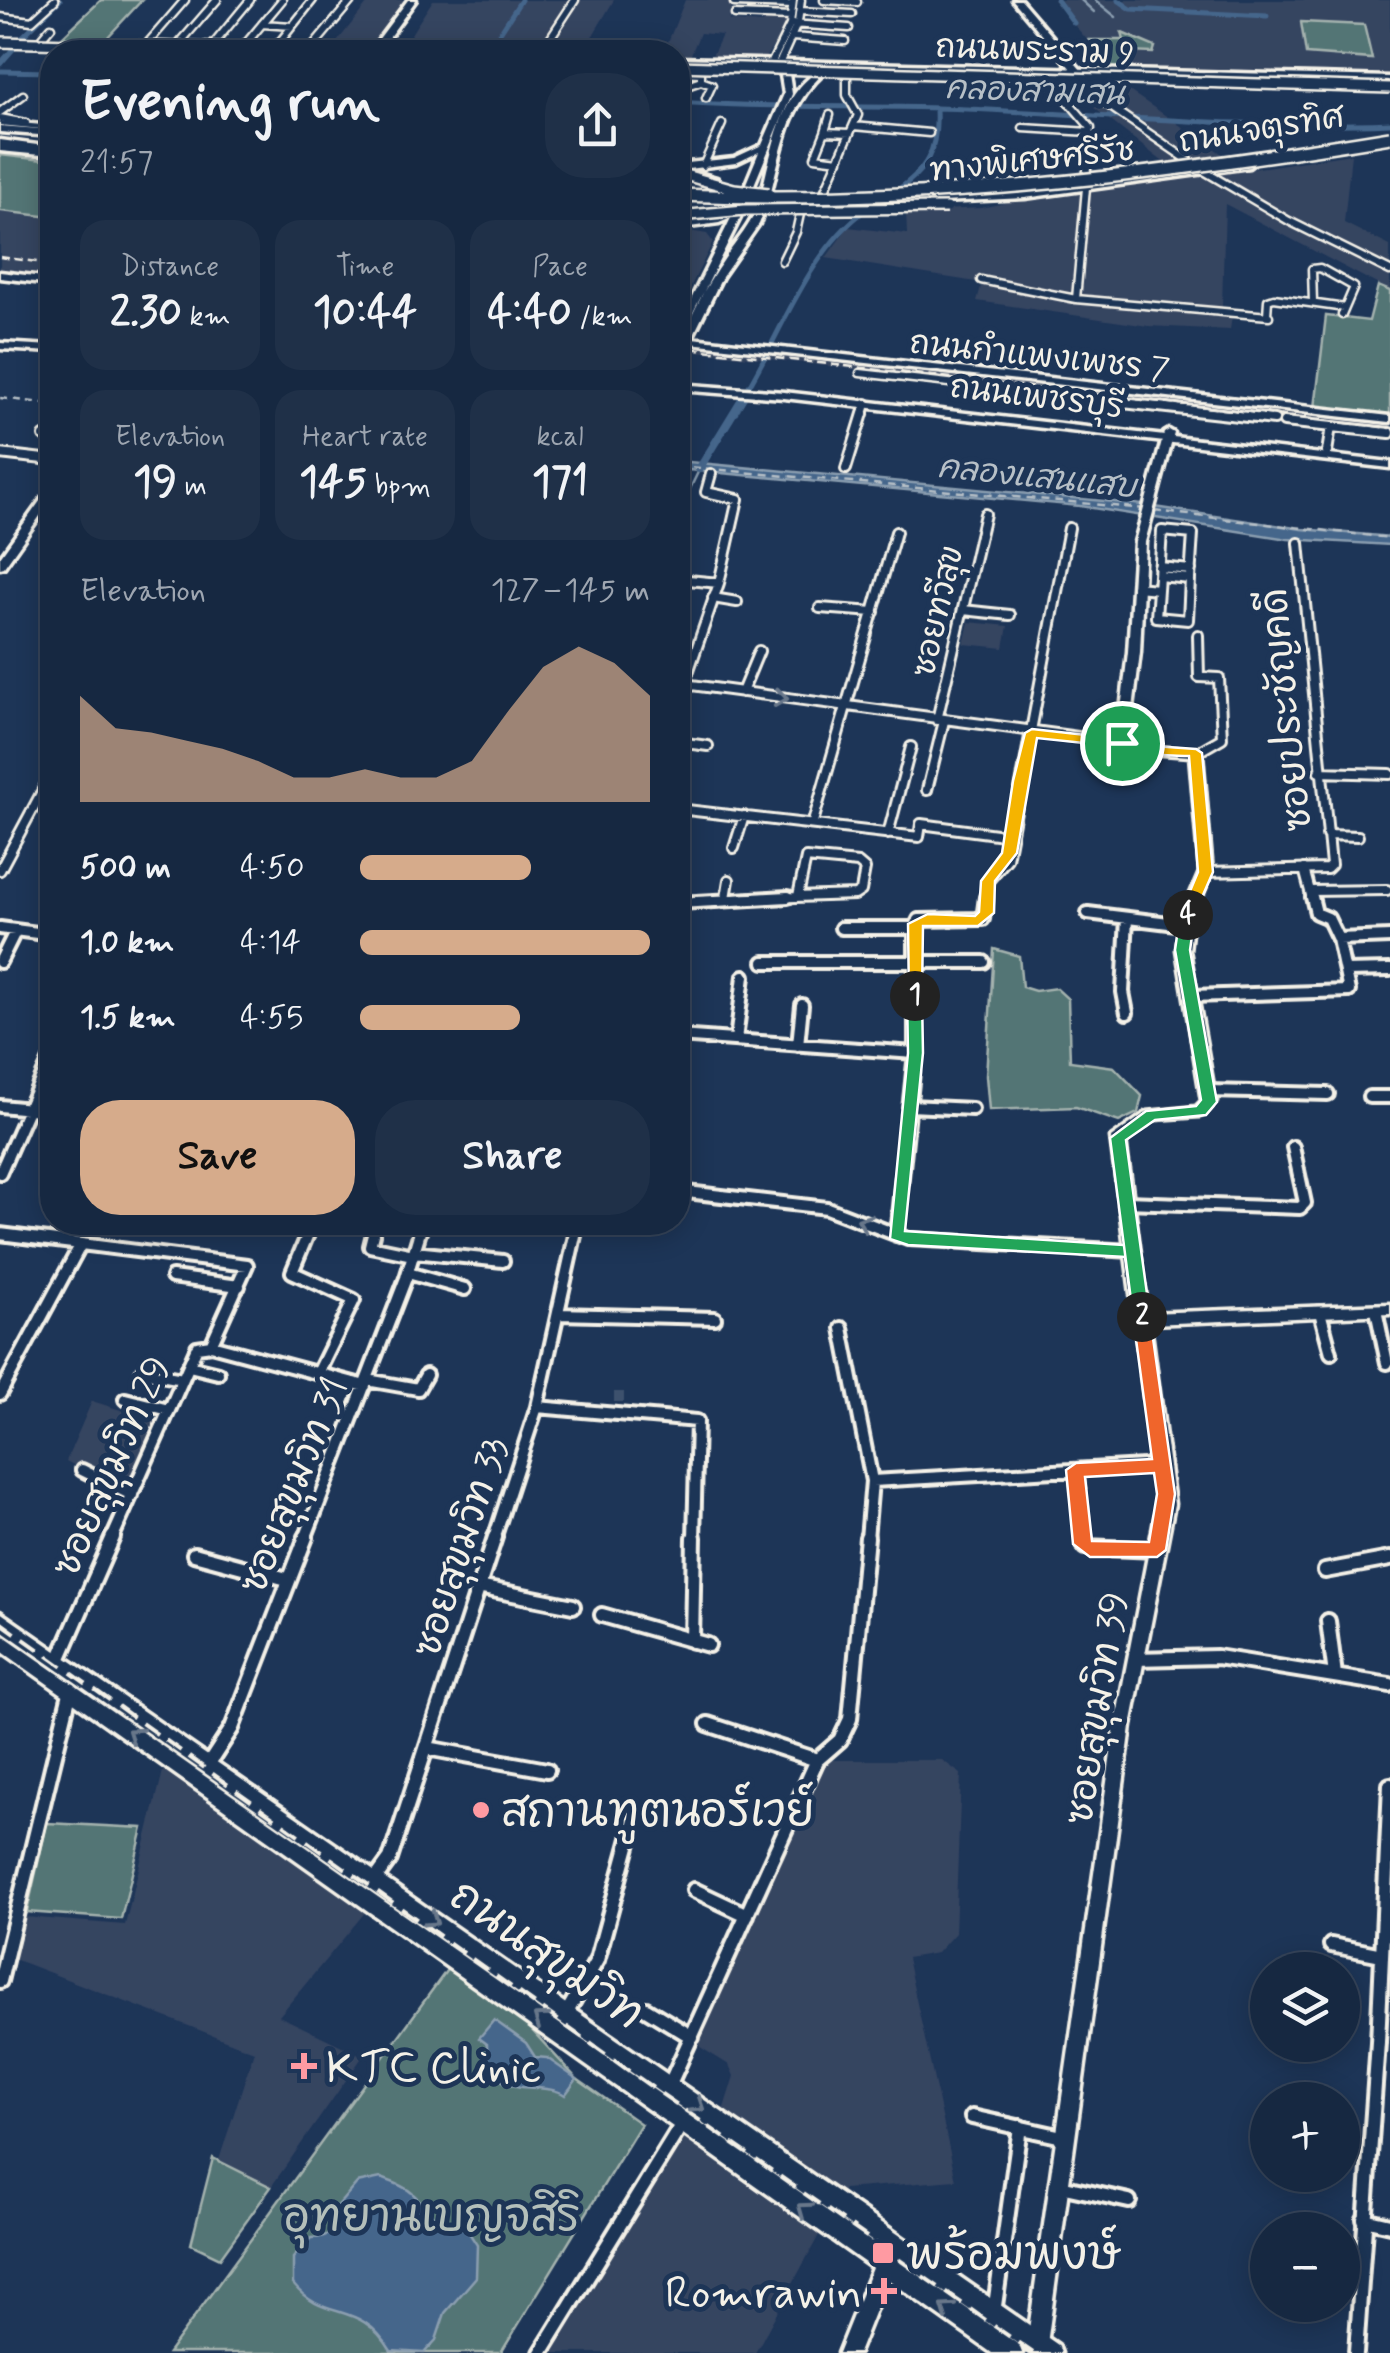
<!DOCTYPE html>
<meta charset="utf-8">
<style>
:root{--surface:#162841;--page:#1f3048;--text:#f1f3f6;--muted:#9ea6b1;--line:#35445a;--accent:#d6ab8b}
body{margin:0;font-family:Mynerve,"Playpen Sans Thai",sans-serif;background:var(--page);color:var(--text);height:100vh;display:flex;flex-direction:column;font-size:38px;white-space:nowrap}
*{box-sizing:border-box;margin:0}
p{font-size:32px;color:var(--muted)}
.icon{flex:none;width:55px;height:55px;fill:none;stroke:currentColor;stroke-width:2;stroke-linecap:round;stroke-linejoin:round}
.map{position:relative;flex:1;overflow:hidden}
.panel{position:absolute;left:40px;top:40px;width:650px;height:1195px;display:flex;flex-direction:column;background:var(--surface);border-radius:40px;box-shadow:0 5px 25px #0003,0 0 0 2px var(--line)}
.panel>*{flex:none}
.buttons{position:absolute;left:1250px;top:1952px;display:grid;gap:20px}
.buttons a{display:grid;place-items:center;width:110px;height:110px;border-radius:50%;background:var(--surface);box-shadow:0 5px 25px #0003,0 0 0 2px var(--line);font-size:50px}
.pin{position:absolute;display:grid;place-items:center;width:85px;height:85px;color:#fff;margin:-42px;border:5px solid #fff;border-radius:50%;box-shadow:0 2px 10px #0007}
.km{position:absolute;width:50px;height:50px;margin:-25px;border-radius:50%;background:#222;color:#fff;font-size:28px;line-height:50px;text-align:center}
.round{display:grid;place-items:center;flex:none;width:105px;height:105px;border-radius:40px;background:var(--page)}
.head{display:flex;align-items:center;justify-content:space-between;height:170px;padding:0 40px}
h1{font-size:55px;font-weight:700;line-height:75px}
.figures{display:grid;grid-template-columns:repeat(3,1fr);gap:15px;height:170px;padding:10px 40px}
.figures div{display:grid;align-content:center;border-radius:25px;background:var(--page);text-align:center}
.figures b{font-size:42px;font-weight:700}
.figures small{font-size:28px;font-weight:400}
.figures p{font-size:28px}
.chart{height:280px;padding:20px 40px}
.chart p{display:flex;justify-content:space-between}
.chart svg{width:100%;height:180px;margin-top:10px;fill:var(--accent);opacity:.7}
.cta{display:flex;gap:20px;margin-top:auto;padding:20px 40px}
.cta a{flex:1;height:115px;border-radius:40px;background:var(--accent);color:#111;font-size:40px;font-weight:700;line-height:115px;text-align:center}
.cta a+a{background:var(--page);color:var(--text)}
ul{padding:0 40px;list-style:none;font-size:32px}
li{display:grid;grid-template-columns:160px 120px 1fr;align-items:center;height:75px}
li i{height:25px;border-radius:12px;background:var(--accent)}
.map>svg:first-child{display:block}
</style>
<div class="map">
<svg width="1390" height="2353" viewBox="0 0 1390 2353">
<rect width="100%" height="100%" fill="#1d3557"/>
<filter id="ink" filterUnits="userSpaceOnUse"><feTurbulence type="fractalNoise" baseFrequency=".01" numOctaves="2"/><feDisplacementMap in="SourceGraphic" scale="20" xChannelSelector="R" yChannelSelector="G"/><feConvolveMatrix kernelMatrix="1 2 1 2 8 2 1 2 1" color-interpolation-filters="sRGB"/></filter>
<g filter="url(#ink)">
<!-- built -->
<path fill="#354461" d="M370,0H411L375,45L333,47Z
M433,0H614L583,52L402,48Z
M685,0H733L729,21L762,24L764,17L772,16L774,0H790L787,26L763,61L710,60L722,35L700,33L689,59H678V52H664Z
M1053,0H1390V78L1112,69Z
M1061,82L1119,84L1246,170L1351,154L1344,223L1390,246V291L1225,204L1222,307L1233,309L1230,330L1148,326L977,301L982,283L826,258L848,227L907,234L906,212L981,208L1023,199L1185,179Z
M0,212L52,218V279L0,272Z
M678,229L707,234L713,242L678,312Z
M678,335L1390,420V430L678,349Z
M969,622L1008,626L1004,648L964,644Z
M92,1401L156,1421L123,1491L66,1461Z
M821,1760H942L961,1774L955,1933L937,1953L907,1958L956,2180L844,2189L755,2353H547L682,2135L724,2108L734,2076L729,2065L700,2047L699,2030Z
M164,1767L367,1910L279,2016L363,2056L271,2187L219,2160L254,2051L14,1959L24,1917L125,1925Z"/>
<!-- green -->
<path fill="#537475" stroke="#a4b2ae" stroke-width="2.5" d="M101,0H142L104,41L60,39Z
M1301,22L1364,25L1372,59L1306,54Z
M1122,33L1155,47L1153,53L1129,52L1131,69H1114L1090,40H1124Z
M0,155L52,161V217L0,211Z
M1378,286L1390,291V416L1315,408L1326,316L1369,321Z
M994,949L1019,956L1022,987L1035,991L1056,988L1068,999L1070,1061L1114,1067L1142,1096L1138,1113L1119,1122L1076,1107L989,1110L986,1076Z
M47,1823L143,1828L121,1919L27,1912Z
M449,1967L516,2013L577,2079L641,2124L501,2353H168Z
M213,2158L271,2187L220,2258L191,2244Z"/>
<!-- water -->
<path fill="#45668b" stroke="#8b9eb0" stroke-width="2.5" d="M678,461L1135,504L1302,529L1390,537V545L1288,539L1080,506L678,469Z
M494,2020L526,2043L535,2057L547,2058L577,2079L565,2095C541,2078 488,2106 487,2044L479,2038Z
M381,2178C392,2182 403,2185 412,2193C432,2211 434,2228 466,2228L477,2245L476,2277L445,2313L436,2340L424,2353L391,2351C359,2298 325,2324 293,2284V2258L311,2238C330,2238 340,2228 335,2209L357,2183Z"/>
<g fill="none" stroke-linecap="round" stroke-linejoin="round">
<!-- stream -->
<path stroke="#8b9eb0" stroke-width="2.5" d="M1081,0L1094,12
M1095,0L1116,17
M678,514L699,470
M678,716L686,690"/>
<!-- canal-far1 -->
<path stroke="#45668b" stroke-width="5" d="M1057,0L1074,23
M1118,0L1131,9L1267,16
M20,39L60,0
M490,48L521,0
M0,64L14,48
M0,71L52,72
M678,102C774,109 870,105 966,109C1107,115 1249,129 1390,123
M893,193C927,171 938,150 936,110
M743,396C781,335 807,252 867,209"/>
<!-- canal -->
<path stroke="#45668b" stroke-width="8" d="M699,469L745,394"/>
<!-- ferry -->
<path stroke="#b7c0c7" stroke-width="2.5" stroke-dasharray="8 6" stroke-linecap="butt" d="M0,398L52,404
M678,466L1146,509
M1154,511L1390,538"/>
<!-- street-tunnel -->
<path stroke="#3d516d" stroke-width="10" stroke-dasharray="10 5" stroke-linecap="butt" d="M619,1392V1404"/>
<defs>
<path id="street-far3" d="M824,0L857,2
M734,3L792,5
M800,11L852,14
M735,15L791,17
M0,17L32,21L55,0
M262,24L292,26
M791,24L849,28
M792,37L845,41
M39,41L51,27
M147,44L185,0
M178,45L217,0
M212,46L250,0
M243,47L282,0
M275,48L313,0
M311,49L352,0
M541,52L575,0
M771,64L790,25L793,0
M779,64L798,22L801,0
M678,72L700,73
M1050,80L1091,128L1086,180
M1071,80L1204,171L1289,221L1390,271
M701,81L712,85L706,98
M678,89L701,81V68
M1086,89L1090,85L1101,88
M0,112L23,95
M678,117L684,106
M0,118L26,123
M854,126L929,133
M1023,128L1090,132
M825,132L830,115
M839,160L815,157L825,132L850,133
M703,166L722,124
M822,197L858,115L847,95V73
M782,261L796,232L802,205
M981,280L1076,299L1269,316
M1076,299L1086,188
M1313,303L1312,269L1320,268L1354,287L1345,308
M1267,315L1268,300L1274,298L1345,308L1342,315
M860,373L1065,396"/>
<path id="street-far2" d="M1043,394L1274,420
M1284,422L1390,433
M44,436L52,437
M1327,452L1331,427
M0,454L52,460
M846,469L866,404
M1159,567L1191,570
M1159,576L1162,531L1193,534L1190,579
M1159,576L1190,579L1188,620L1156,617Z
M678,579L719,583
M1136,587L1158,589
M713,598L737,602
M820,608L874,612
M963,610L1010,615
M684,684L1123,743
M742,692L759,651
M678,702L719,583L738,499L706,492L711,474
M937,720L985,514
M678,742L708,746
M1196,753L1222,738L1219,678L1199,677L1198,635
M1319,772L1390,774
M927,790L944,721
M678,809L919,837L921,824L1011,836
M813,822L896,532
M888,834L911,747
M1327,835L1358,836
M734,848L744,816
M678,867L682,865
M1304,869L1312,899
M0,870L52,773
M1206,872L1327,869L1331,865L1299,543
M1310,891L1387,890
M726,898L729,880
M733,899L855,895L861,891L865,869L858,863L806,858L798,896
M986,899L988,881L1007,859L1069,528"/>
<path id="street-far1" d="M678,903L788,897
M1088,913L1185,925
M1127,918L1123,992L1127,1013
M0,928L52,935
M841,928H915
M1338,939L1390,937
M0,962L16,930
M764,962H984
M1346,971L1390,970
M1192,996L1349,991L1338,939L1328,918L1316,913L1312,897
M678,1036L915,1053
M736,1040L744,976
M798,1045L802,1005
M1209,1091L1328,1094
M1369,1097H1390
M0,1106L52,1111
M910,1106L972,1109
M0,1173L52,1055
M678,1191L827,1208L908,1239L1133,1251
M1126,1202L1300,1208L1305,1203L1293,1147
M313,1222L292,1272L354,1300L318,1373
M0,1234L81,1244L0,1394
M373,1234L370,1246L413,1255
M896,1235L915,1053V928L919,920L983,919L986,897
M81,1244L247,1265L211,1345
M414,1252L503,1261
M408,1273L465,1289
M172,1277L239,1286
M1376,1310L1387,1363
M1320,1312L1331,1353
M558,1314L715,1318
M842,1328L872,1481L867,1539
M189,1366L218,1373
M142,1372L183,1379
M367,1380L418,1389L426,1375
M125,1399L169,1410
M537,1407L697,1421L694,1539
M82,1470L132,1495
M1076,1470L1084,1539
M872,1481L1162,1465
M112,1539L197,1347L211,1345L365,1386
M305,1539L406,1278L423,1222
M494,1539L537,1407L578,1222"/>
<path id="street" d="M1084,1537L1085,1547L1157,1550
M194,1554L287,1579
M1325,1571L1390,1559
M478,1587L573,1606
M602,1615L708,1645
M1328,1621L1335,1675
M692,1641L694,1537
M1135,1659L1217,1657L1390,1685
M59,1660L113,1537
M708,1724L817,1760
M427,1748L547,1770
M208,1765L232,1728L306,1537
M374,1881L390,1859L495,1537
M694,1890L747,1915
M1331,1945L1382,1955
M0,1981L71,1689
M646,2009L692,2037
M566,2014L597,1960L637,1813
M669,2086L817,1760L840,1740L850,1719L867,1537
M972,2117L1067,2138
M1060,2186L1129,2201
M1364,2219L1390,2225
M994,2313L1020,2127
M541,2353L683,2122
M1356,2353L1378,2042L1390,1785"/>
<path id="secondary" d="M1013,0H1021L1082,71V75H1076Z
M771,62L789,74L792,94L748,199H760C772,157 778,92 821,70L825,72C786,106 782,151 769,199L839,201L1025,192L1249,161L1253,164L1249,167L1025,198L839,207L767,204L759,224L722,277L692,338L1390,416V422L690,343L683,363L678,366C678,333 705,287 725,258C737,240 751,225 759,204H746L745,211L742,214L683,334L678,337V326L731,218L719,223L682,228L678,225L682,222L717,218L735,211L738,203L734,201L740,198L759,152L736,163L688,169L684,166L688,163L734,158L762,145L784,94L781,75L767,64Z
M0,121L52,126V130L0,125Z
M0,145L52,151V156L0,151Z
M678,167L717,178L719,192L712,194L710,181L678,171Z
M0,272L52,278V284L0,278Z
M1169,430L1174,433L1145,542L1140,652L1129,741L1139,746L1196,750L1202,753L1212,872L1193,917L1189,950L1216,1102L1205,1114L1200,1116L1155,1119L1125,1140L1148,1313L1390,1304V1314L1150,1324L1174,1504L1131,1726L1047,2344L1044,2351L1039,2353L1030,2351L1027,2344L1115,1726L1158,1504L1111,1138L1147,1112L1196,1107L1202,1101L1177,950L1181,917L1200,872L1190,756L1137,752L1117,743L1128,652L1135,542L1164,433Z
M883,2255L890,2258L893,2265L858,2353H838L876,2258Z"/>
<path id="primary" d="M408,0H416L381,48L426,49L430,52H341V48L344,47L372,48Z
M132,48L216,49L220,52H135L131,50Z
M678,58L1390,77V83L678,64Z
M0,343L52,346V352L0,349Z
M678,384L784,392L1390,462V468L784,398L678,390Z
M52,489V499L4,567L0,568V557L48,490Z
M0,1612L1058,2345L1061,2353H1031L0,1629Z
M0,1633L1019,2345L1022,2353H992L0,1650Z"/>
<path id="highway" d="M0,126L52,130V136L0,132Z
M0,140L52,147V153L0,146Z"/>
</defs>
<!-- street-far3 casing -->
<use href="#street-far3" stroke="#f4f1e8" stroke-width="11"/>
<!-- street-far2 casing -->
<use href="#street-far2" stroke="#f4f1e8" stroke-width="14"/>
<!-- street-far1 casing -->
<use href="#street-far1" stroke="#f4f1e8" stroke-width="18"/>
<!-- street casing -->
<use href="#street" stroke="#f4f1e8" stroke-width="20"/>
<!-- secondary casing -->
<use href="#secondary" stroke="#f4f1e8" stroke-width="7"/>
<!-- primary casing -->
<use href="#primary" stroke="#f4f1e8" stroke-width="7"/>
<!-- highway casing -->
<use href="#highway" stroke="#f4f1e8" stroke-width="7"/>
<!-- street-far3 -->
<use href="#street-far3" stroke="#1d3557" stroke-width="6"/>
<!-- street-far2 -->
<use href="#street-far2" stroke="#1d3557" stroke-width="8"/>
<!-- street-far1 -->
<use href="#street-far1" stroke="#1d3557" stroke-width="10"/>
<!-- street -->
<use href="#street" stroke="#1d3557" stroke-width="12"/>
<!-- secondary -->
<use href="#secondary" fill="#1d3557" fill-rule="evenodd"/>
<!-- primary -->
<use href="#primary" fill="#1d3557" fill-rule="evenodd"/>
<!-- highway -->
<use href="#highway" fill="#1d3557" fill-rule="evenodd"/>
<!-- rail-far1 -->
<path stroke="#f4f1e8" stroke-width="2.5" stroke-dasharray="9 5" stroke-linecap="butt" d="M0,257L52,264
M678,347L1390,428"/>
<!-- rail -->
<path stroke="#f4f1e8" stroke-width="4" stroke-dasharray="19 10" stroke-linecap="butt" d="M0,1622L646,2083L1033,2353"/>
<defs>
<path id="secondary-bridge" d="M678,173L734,189L769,193
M678,216L745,210L947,208"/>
<path id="primary-bridge" d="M0,42L359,52
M678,66L1390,88"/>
<path id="highway-bridge" d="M678,195C921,205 1151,176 1390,137"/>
</defs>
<!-- secondary-bridge casing -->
<use href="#secondary-bridge" stroke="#f4f1e8" stroke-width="14" stroke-linecap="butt"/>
<!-- primary-bridge casing -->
<use href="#primary-bridge" stroke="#f4f1e8" stroke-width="14" stroke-linecap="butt"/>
<!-- highway-bridge casing -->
<use href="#highway-bridge" stroke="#f4f1e8" stroke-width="16" stroke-linecap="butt"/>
<!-- secondary-bridge -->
<use href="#secondary-bridge" stroke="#1d3557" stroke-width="9"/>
<!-- primary-bridge -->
<use href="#primary-bridge" stroke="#1d3557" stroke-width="9"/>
<!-- highway-bridge -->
<use href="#highway-bridge" stroke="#1d3557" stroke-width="11"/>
</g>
<!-- one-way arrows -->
<defs><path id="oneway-chevron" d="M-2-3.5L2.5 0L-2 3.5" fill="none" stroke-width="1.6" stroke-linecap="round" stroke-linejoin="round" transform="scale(2.5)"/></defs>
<g stroke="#68778a">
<use href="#oneway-chevron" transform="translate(781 698) rotate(8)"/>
<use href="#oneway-chevron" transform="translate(864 1222) rotate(-158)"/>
<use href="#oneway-chevron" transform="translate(134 1734) rotate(-145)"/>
<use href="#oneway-chevron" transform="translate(432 1920) rotate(34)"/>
<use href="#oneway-chevron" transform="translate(540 2019) rotate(-144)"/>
<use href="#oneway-chevron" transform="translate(698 2106) rotate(34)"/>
<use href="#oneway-chevron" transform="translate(804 2209) rotate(-144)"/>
<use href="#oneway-chevron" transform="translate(947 2309) rotate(-145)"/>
</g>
</g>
<!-- split-1 -->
<path fill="#f5b400" stroke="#fff" stroke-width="2.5" d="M1032,729L1122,739L1129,743L1122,747L1037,738L1017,853L995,881L994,913L978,926H923L922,996L909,999L908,924L928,914L975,916L979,912L981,881L1002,853L1013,781L1025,733Z"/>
<!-- split-2 -->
<path fill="#22a559" stroke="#fff" stroke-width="2.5" d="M915,991L922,996L923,1053L905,1231L1139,1246L1150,1317L1148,1321L1142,1323L1133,1317L1125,1257L908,1245L890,1239L908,1053L907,996Z"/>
<!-- split-3 -->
<path fill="#f0652b" stroke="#fff" stroke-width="2.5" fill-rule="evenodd" d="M1142,1310L1150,1317L1175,1494L1166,1550L1157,1557H1090L1073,1544L1066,1470L1076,1463L1152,1459L1133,1317ZM1154,1473L1157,1494L1149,1542L1092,1541L1085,1477Z"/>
<!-- split-4 -->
<path fill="#22a559" stroke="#fff" stroke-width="2.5" d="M1188,910L1195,915L1190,950L1217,1102L1206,1115L1155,1120L1126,1140L1151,1323L1143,1329L1134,1323L1110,1138L1146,1111L1196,1106L1201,1100L1175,950L1180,915Z"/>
<!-- split-5 -->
<path fill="#f5b400" stroke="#fff" stroke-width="2.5" d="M1122,739L1139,745L1196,749L1202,753L1213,872L1193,918L1180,915L1198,872L1189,756C1165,755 1136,757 1116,743Z"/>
<!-- markers -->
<g fill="#ff9aa2" stroke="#1d3557" stroke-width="4">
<circle cx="481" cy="1810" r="10"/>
<path d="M299 2051h10v10h10v10h-10v10h-10v-10h-10v-10h10z"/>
<rect x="871" y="2241" width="24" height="24" rx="5"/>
<path d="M879 2276h10v10h10v10h-10v10h-10v-10h-10v-10h10z"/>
</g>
<g text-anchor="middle" stroke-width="10" stroke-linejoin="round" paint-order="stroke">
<!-- far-street labels -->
<g font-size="32" fill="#f4f1e8" stroke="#1d3557">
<text transform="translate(1035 49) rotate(2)" y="11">ถนนพระราม 9</text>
<text transform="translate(1261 128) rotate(-9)" y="11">ถนนจตุรทิศ</text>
<text transform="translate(1032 159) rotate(-6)" y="11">ทางพิเศษศรีรัช</text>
<text transform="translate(1040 355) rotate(6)" y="11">ถนนกำแพงเพชร 7</text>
<text transform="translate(1037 396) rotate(7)" y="11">ถนนเพชรบุรี</text>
<text transform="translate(937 611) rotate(-77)" y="11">ซอยทวีสุข</text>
</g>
<!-- far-water labels -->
<g font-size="32" font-style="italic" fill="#b7c0c7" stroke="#1d3557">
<text transform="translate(1035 90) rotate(2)" y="11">คลองสามเสน</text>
<text transform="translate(1037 476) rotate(6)" y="11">คลองแสนแสบ</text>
</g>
<!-- street labels -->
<g font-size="38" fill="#f4f1e8" stroke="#1d3557">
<text transform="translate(1285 710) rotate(-96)" y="13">ซอยประชัญคดี</text>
<text transform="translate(111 1466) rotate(-66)" y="13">ซอยสุขุมวิท 29</text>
<text transform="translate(293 1485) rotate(-68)" y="13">ซอยสุขุมวิท 31</text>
<text transform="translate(460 1547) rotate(-72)" y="13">ซอยสุขุมวิท 33</text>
<text transform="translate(1096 1708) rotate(-81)" y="13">ซอยสุขุมวิท 39</text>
</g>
<!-- near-poi labels -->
<g font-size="45" fill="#f4f1e8" stroke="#1d3557" text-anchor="start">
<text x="501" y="1826">สถานทูตนอร์เวย์</text>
<text x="326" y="2082">KTC Clinic</text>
<text x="906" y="2269">พร้อมพงษ์</text>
<text x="862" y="2307" text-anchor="end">Romrawin</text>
</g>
<!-- near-street labels -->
<g font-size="45" fill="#f4f1e8" stroke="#1d3557">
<text transform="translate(548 1953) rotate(35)" y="16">ถนนสุขุมวิท</text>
</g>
<!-- near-park labels -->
<g font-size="45" fill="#b4bfba" stroke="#1d3557">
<text x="432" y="2231">อุทยานเบญจสิริ</text>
</g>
</g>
</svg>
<div class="buttons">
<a><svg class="icon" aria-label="layers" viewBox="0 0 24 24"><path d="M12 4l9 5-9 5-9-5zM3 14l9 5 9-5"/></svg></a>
<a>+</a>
<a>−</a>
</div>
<div class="pin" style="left:1122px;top:743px;background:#1e9e55"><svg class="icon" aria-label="arrive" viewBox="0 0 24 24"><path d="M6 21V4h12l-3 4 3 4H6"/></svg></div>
<b class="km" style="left:915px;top:996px">1</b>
<b class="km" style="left:1142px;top:1317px">2</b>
<b class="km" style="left:1188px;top:915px">4</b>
<section class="panel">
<div class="head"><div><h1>Evening run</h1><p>21:57</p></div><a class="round"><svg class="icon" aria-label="share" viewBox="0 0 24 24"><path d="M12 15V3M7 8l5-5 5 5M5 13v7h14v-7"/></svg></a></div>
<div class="figures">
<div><p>Distance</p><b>2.30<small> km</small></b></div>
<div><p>Time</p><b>10:44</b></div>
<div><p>Pace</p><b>4:40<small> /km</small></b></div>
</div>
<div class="figures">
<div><p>Elevation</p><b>19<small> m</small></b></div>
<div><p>Heart rate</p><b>145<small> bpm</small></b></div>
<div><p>kcal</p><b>171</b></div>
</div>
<div class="chart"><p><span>Elevation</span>127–145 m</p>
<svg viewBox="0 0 160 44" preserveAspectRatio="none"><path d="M0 44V18L10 26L20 27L30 29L40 31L50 34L60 38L70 38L80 36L90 38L100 38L110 34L120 22L130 11L140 6L150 10L160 18V44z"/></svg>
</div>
<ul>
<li><b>500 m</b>4:50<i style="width:59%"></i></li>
<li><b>1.0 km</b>4:14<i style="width:100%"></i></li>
<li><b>1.5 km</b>4:55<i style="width:55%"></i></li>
</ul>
<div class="cta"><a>Save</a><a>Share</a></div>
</section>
</div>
